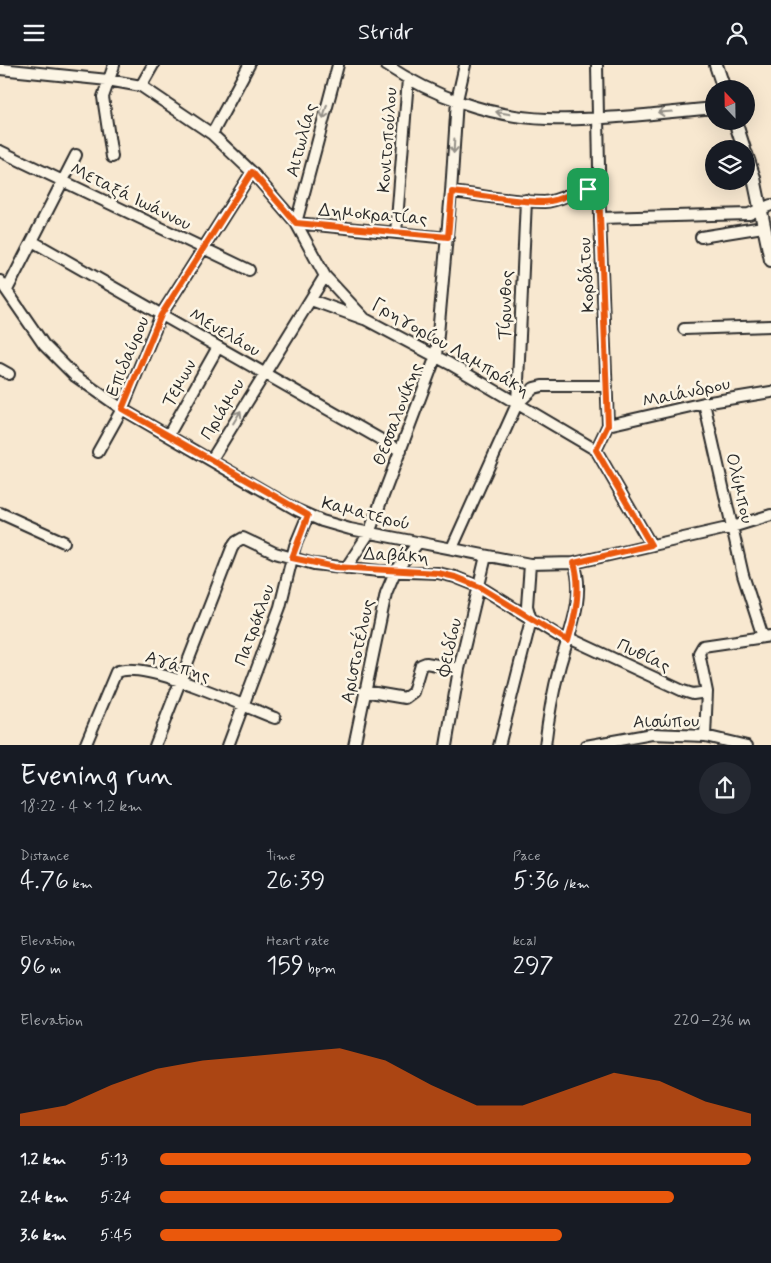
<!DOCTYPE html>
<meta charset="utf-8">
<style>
:root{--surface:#171b24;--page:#242831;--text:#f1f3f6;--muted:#9ea1a6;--accent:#ea580c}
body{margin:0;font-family:Mynerve,sans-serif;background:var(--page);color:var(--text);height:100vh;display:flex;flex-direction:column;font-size:19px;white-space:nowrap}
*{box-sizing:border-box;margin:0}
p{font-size:16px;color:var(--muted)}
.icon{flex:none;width:28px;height:28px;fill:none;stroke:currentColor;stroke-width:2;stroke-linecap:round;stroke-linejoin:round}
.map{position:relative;height:680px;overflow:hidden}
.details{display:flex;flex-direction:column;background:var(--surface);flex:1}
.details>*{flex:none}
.needle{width:32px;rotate:338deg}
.buttons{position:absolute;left:705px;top:15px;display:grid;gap:10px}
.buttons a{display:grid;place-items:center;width:50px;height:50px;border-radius:50%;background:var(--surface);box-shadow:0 5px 20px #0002;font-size:25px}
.pin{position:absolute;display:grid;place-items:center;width:42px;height:42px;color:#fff;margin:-21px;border-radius:10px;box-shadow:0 2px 8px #0006}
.round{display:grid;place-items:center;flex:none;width:52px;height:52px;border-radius:26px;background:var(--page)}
.head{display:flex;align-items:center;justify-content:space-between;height:85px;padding:0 20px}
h1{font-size:28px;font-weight:600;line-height:38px}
.figures{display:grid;grid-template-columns:repeat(3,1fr);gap:8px;height:85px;padding:5px 20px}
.figures div{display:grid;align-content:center}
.figures b{font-size:25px;font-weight:600}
.figures small{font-size:14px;font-weight:400}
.figures p{font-size:14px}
.chart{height:140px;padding:10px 20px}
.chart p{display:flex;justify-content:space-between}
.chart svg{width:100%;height:90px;margin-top:5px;fill:var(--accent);opacity:.7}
ul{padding:0 20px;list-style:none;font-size:16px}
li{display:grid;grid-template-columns:80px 60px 1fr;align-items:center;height:38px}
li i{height:12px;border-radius:6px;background:var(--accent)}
header{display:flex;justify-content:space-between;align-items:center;height:65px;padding:0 20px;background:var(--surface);font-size:22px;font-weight:600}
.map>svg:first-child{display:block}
</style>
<header><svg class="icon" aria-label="menu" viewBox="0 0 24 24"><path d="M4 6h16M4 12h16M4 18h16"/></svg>Stridr<svg class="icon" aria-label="person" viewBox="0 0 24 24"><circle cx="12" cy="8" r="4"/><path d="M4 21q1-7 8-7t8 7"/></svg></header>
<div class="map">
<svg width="771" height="681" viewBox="0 0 771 681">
<rect width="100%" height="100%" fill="#f8e8d0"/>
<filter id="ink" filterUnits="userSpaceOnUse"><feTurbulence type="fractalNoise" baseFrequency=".02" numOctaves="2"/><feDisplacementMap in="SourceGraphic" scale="10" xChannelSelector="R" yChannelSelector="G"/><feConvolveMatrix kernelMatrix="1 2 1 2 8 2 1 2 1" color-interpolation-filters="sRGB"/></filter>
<g filter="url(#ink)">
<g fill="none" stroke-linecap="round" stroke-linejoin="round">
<defs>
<path id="minor" d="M386,0C433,31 490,52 547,54C602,56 659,48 714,43
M0,4L108,15L141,21L212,69L252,107L296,158L325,211L365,254L450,299L596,385L651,480
M141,21L153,0
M212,69L249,0
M0,86L249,205
M112,92L103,32L114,0
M451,127C482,130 513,137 544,137C565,136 574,122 599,124
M600,153L749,149L771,140
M296,158L338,0
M296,158L448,173
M396,168L408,14
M701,172L763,162
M32,176L401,386
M0,216L44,280L75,311L122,344L297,445L322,456L350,464L530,499L574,498L732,462L771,450
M7,225L76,90
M311,235L364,254
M684,264L771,261
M0,304L9,309
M704,338L743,510L763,572
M517,339L534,323L542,321H607
M608,360L704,338L771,327
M169,369L218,282
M596,385L608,360L600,153L597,0
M98,387L122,344L161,250L252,107
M212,394L325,211
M0,448L64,477
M452,483L517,339L526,135
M346,503L369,468L436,291L451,127L457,35L465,0
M569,573L683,626L693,629L707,627
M364,626L405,633L413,627L421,600L426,598L459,604
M705,671L707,627L699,588L703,581L771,571
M85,681L116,607C145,594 242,641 275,653
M155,681L232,483L236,477L243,473L275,488L314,499L379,506L438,508L455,512L480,522L567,576
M228,681L280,542L295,481L308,450
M354,681L386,528L395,507L418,478
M446,681L459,604L486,491
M499,681L531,555L527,541L530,499
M545,681C548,654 553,626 560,600C569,568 586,531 574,498
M586,681L652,669L705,671L747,681"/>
<path id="major" d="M716,0L724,24
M735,56L744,84
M746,89L754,113L771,195"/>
</defs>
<!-- minor casing -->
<use href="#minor" stroke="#2b2b2b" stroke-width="14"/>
<!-- major casing -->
<use href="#major" stroke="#2b2b2b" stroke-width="16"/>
<!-- minor -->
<use href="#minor" stroke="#fcf5e5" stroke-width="10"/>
<!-- major -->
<use href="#major" stroke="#fcf5e5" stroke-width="12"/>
</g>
<!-- one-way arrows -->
<defs><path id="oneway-shaft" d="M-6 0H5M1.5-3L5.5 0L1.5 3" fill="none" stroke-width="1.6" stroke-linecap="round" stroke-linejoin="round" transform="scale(1.25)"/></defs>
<g stroke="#949088">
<use href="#oneway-shaft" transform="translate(325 47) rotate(105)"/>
<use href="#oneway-shaft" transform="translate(665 47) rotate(176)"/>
<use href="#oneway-shaft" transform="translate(503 48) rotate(-170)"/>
<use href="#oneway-shaft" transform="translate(454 81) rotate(93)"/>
<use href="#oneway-shaft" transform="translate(237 352) rotate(-59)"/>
</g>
</g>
<g fill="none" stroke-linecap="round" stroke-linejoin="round" filter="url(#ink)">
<defs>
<path id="route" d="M252,107L296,158L448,172L452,127C482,130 513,137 544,137C565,136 574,122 599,124L608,360L596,385L651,480L574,498C582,523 575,552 568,576L480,522L455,512L438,508L335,502L292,493L308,450L122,344L161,250Z"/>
</defs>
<!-- route casing -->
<use href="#route" stroke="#fff" stroke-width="10"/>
<!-- route -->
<use href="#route" stroke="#ea580c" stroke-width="6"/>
</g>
<g text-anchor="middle" stroke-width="5" stroke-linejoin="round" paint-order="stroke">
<!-- street labels -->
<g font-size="18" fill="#2b2b2b" stroke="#fcf5e5">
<text transform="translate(301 75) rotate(-75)" y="6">Αιτωλίας</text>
<text transform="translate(387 75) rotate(-86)" y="6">Κονιτοπούλου</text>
<text transform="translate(131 131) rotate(26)" y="6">Μεταξά Ιωάννου</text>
<text transform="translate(373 149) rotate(5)" y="6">Δημοκρατίας</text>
<text transform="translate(586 210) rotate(-93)" y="6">Κορδάτου</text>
<text transform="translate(505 240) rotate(-88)" y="6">Τίρυνθος</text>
<text transform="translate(225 267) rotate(30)" y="6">Μενελάου</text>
<text transform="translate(451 282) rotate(30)" y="6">Γρηγορίου Λαμπράκη</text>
<text transform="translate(127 291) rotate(-67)" y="6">Επιδαύρου</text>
<text transform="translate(179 318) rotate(-61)" y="6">Τεμων</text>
<text transform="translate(686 327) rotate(-12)" y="6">Μαιάνδρου</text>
<text transform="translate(222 344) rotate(-59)" y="6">Πριάμου</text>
<text transform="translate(397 349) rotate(-69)" y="6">Θεσσαλονίκης</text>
<text transform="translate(740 423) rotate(77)" y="6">Ολύμπου</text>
<text transform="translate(366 448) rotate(14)" y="6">Καματερού</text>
<text transform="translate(396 490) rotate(3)" y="6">Δαβάκη</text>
<text transform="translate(254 560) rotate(-70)" y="6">Πατρόκλου</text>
<text transform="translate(449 582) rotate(-77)" y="6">Φειδίου</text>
<text transform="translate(357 586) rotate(-78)" y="6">Αριστοτέλους</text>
<text transform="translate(644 590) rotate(25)" y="6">Πυθίας</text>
<text transform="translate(178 601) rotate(18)" y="6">Αγάπης</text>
<text transform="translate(666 656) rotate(-1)" y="6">Αισώπου</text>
</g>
</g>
</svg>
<div class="buttons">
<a><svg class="needle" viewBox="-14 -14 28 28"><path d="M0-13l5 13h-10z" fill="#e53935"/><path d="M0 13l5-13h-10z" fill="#9ea1a6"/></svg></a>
<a><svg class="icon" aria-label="layers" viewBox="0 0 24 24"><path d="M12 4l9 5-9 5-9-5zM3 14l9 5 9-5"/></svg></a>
</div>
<div class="pin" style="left:588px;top:124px;background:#1e9e55"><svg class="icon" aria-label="arrive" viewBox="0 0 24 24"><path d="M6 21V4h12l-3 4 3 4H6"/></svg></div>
</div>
<section class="details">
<div class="head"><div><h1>Evening run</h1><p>18:22 · 4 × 1.2 km</p></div><a class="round"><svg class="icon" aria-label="share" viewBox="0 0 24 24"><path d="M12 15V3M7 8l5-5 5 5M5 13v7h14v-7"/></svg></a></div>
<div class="figures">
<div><p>Distance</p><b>4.76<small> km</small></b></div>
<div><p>Time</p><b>26:39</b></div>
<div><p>Pace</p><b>5:36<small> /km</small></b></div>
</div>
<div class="figures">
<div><p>Elevation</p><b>96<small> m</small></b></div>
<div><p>Heart rate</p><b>159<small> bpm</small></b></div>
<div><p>kcal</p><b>297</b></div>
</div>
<div class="chart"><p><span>Elevation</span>220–236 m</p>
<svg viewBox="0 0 160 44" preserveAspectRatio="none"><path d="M0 44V38L10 34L20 24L30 16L40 12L50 10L60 8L70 6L80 12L90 24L100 34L110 34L120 26L130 18L140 22L150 32L160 38V44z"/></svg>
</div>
<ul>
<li><b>1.2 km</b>5:13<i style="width:100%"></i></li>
<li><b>2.4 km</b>5:24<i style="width:87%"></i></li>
<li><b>3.6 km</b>5:45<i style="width:68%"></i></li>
</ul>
</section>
